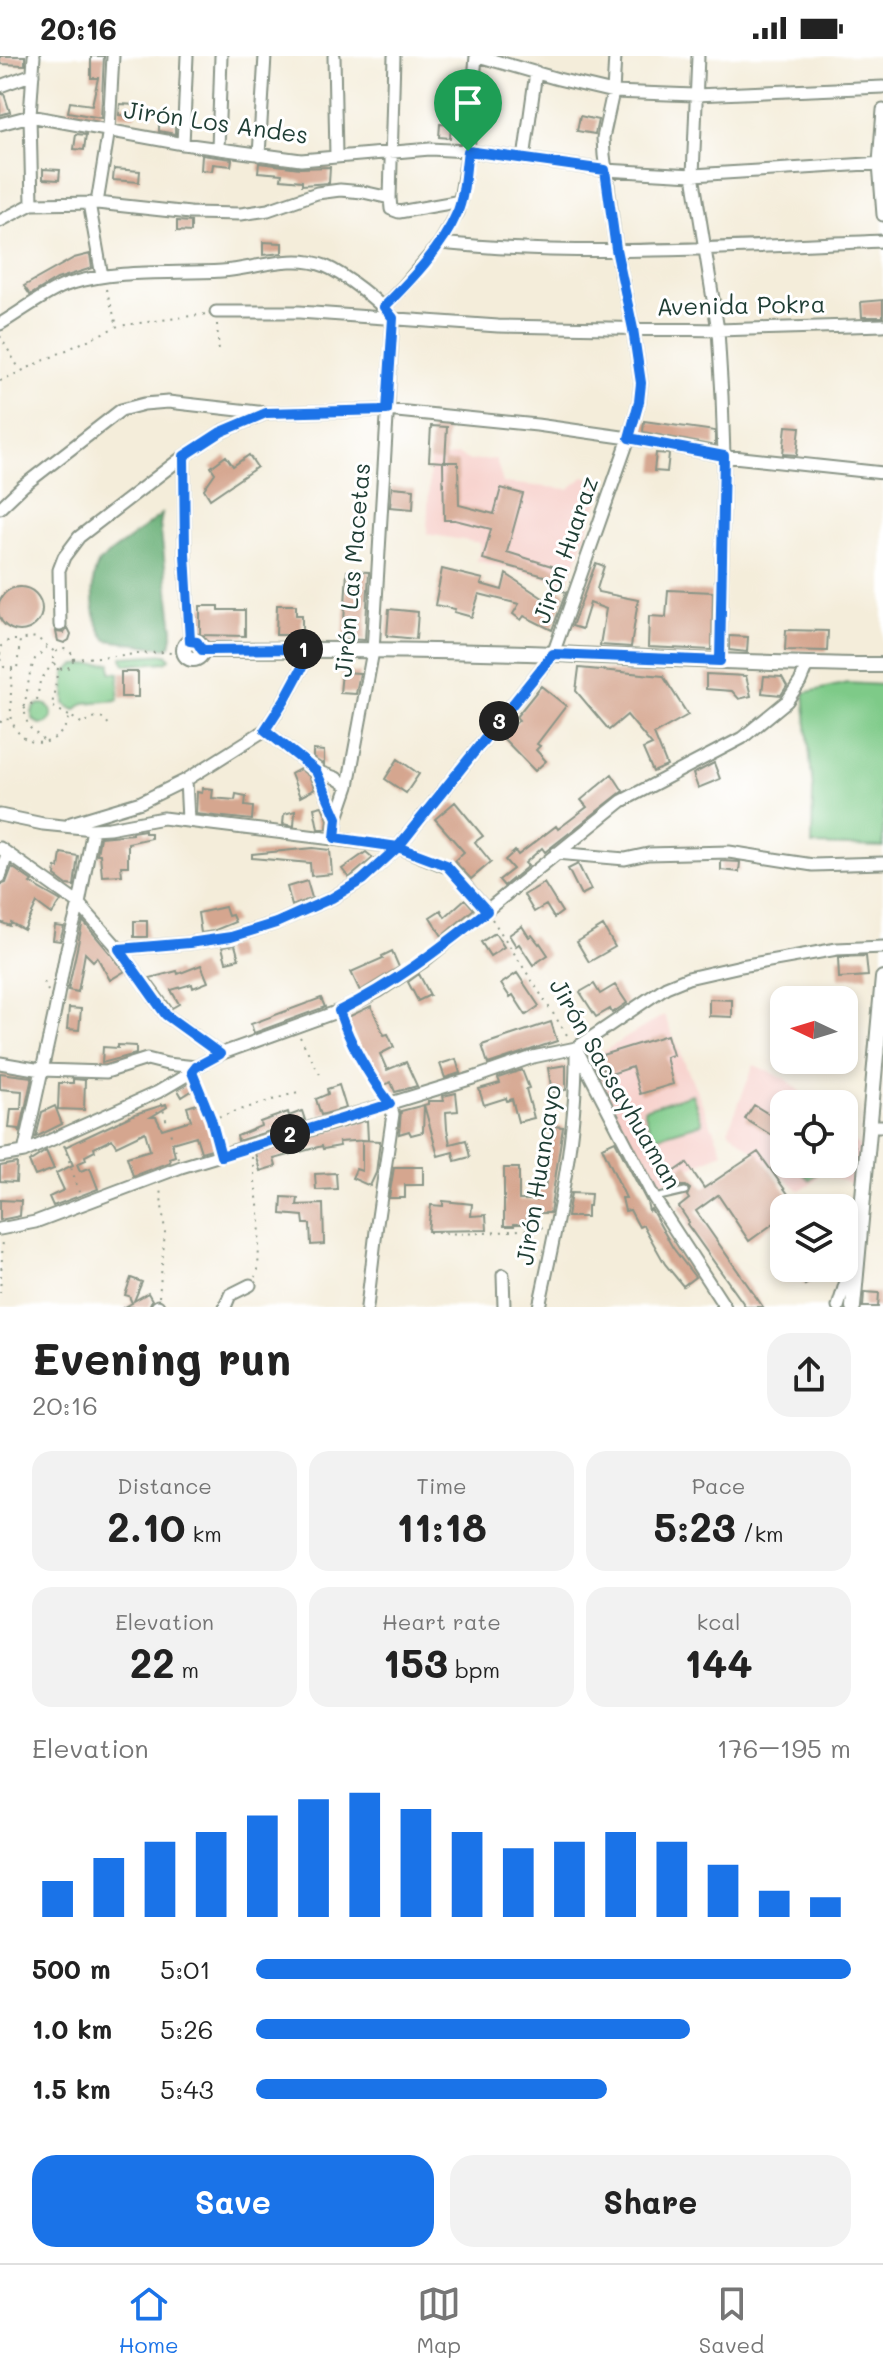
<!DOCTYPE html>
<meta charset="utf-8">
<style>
:root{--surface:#fff;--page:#f2f2f2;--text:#222;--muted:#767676;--line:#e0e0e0;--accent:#1a73e8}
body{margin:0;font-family:Mali,sans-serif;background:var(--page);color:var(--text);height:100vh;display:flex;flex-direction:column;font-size:30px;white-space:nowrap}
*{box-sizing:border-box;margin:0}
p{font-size:26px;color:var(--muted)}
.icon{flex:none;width:44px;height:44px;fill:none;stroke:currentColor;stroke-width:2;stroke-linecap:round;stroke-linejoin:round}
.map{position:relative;height:1251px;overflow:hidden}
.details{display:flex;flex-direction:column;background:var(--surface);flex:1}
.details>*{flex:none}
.needle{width:52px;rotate:274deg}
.buttons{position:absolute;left:770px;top:930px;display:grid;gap:16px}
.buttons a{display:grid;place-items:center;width:88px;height:88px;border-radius:16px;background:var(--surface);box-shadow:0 4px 12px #0003;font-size:40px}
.pin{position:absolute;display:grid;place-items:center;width:68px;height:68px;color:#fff;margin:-82px -34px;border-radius:50% 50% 50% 0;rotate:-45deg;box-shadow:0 0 8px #0007}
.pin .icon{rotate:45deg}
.km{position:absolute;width:40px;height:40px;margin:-20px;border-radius:50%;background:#222;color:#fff;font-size:22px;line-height:40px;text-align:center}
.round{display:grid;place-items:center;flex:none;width:84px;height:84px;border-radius:24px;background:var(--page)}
.head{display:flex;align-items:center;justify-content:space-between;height:136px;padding:0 32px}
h1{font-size:44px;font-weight:700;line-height:60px}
.stats{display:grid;grid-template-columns:repeat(3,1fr);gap:12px;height:136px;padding:8px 32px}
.stats div{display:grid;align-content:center;border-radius:20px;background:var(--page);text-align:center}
.stats b{font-size:40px;font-weight:700}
.stats small{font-size:22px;font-weight:400}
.stats p{font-size:22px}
.chart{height:224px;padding:16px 32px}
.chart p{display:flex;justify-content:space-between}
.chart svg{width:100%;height:144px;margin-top:8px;stroke:var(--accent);stroke-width:6}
.primary-button{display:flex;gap:16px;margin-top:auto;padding:16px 32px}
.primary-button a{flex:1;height:92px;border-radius:24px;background:var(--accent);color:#fff;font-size:32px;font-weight:700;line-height:92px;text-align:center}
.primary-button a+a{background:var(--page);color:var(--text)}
ul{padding:0 32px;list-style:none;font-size:26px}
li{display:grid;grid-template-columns:128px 96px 1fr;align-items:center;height:60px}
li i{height:20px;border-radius:10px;background:var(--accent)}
.status{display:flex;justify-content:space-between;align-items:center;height:56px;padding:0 40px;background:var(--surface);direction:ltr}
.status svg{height:22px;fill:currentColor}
.dock{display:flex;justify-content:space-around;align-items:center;height:112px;border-top:2px solid var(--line);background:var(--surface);font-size:22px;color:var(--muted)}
.dock a{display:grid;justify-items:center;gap:4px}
.dock .active{color:var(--accent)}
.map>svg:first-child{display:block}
</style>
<div class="status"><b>20:16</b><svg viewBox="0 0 49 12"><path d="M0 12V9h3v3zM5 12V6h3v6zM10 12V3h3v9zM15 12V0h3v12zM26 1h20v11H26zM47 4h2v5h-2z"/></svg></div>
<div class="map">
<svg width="883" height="1251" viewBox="0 0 883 1251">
<rect width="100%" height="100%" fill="#fff"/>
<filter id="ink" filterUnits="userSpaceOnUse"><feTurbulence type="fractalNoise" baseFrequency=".0125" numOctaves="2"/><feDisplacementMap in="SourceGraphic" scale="16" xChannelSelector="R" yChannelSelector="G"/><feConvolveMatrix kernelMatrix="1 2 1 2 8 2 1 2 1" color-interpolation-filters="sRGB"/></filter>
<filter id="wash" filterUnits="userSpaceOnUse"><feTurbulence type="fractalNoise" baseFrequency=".006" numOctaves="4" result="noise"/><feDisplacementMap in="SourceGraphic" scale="32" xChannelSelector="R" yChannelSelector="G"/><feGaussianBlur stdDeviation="1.8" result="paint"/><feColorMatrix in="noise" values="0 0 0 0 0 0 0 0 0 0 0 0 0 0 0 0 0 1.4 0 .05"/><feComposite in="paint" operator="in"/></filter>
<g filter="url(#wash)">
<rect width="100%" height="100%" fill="#f4edda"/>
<!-- built -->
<path fill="#f7d0cb" d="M458,399L470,405L496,403L503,427L569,433L585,420L604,430L568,527L477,505L481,487L427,478L430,404Z
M664,959L723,1096L654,1130L589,1013L591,1003Z
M754,1009L786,1023L813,1048H784V1108H844V1076L863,1094L857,1113L856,1129L820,1117L810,1129L799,1134L728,1074Z"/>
<!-- green -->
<path fill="#7eca88" stroke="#4e845e" stroke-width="2" d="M167,598L170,603L165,606L126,609L122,603V601Z
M111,607V616L119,617L118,644L84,647L75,654L65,648V617L75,609Z
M847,627L883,629V791L812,789L813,734L804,637Z
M32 658a10 10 0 1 1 20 0a10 10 0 1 1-20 0Z
M692,1038L702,1067L652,1082L644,1053Z
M793,1108H825L810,1124Z"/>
<!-- forest -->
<path fill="#66ae74" stroke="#427654" stroke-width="2" d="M162,458L160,469L173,574L170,591L165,592L107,584C92,567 88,527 99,506Z"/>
<g id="blocks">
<!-- building -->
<path fill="#d5a68f" d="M0,0H25V9L0,8Z
M91,0H104L101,62L68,56L70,46L92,49L98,22H91Z
M0,38H4L10,56L0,59Z
M120,48L135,49V60L119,59Z
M580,60L598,64L595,78L577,75Z
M159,66L175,67V78L159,75Z
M440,68L451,69L450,82L439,81Z
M76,78L86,79L84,94L74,93Z
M202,99L232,103L231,110L213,108L212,115L201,114Z
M259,107L300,112L330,111L329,127L302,129V125L281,123L282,118L258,116Z
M43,113L60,114L59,124L43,123Z
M114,113L140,115L139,126L113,124Z
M177,165L191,166V176L177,175Z
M263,186L282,187V197L263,199Z
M90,198L92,212L57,223L30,239L24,230L74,202Z
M883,244V261H862L861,246Z
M644,365L715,375V390L643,376Z
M431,370L447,371L445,406L429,405Z
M786,370L800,371L797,399L783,398Z
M656,397L669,398L667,416L654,415Z
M249,399L257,411L210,443L204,433L215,417L211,411L226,400L233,410Z
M443,406H458L459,449L494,458L501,432L523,438L507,496L558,512L555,523L483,503L491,473L455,464H444Z
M392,431L414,433L413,453L390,451Z
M596,507L604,510L597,533L598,536L638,544L631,591L600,589L606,553L590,547L582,573L572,570Z
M442,513L483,523L481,528L502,534L506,518L549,546L556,532L566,536L552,574L524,560L521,564L513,558L519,548L479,538L472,561L454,556L455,553L435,549Z
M347,515L369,516L365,584L343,583Z
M-2 553a22 22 0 1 1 44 0a22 22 0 1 1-44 0Z
M668,534L713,536L712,594L648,591L649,560L666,561Z
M277,549H296V559H302V579H276Z
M200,550H219V554H245V580L200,579Z
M389,553L418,556L416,583L387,580Z
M68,572L71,578L69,584L64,587L58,585L56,576L64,577Z
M786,574L828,575L827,595L785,594Z
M729,580L748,581L747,596L729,594Z
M579,612L663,620L688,659L654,678L667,710L653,716L643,693L652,689L627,659L609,674L576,635Z
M121,616H138V641H121Z
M342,616L360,617L356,638L340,637Z
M706,618L746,620L751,640L739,643L732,635L706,633Z
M764,620L782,621L787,630L781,639L762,637Z
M541,630L566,650L537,688L540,690L536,694L546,705L535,715L502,681L519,664L516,661Z
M313,694L324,695V709L313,702Z
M398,703L419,718L406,737L385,723Z
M714,707L720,723L698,732L693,718Z
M300,713L309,720L315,733L300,741L291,718Z
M612,718L623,735L545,796L542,792L525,807L528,810L504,830L499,824L513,813L505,804L515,795L518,799L556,770L558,773L574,761L587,751L581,744Z
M203,732L213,733L212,742L235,744L236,738L246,740L245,750L253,751L252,764L196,758L197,736L202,737Z
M455,746L483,780L475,786L491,806L471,823L454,805L464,796L435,763Z
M322,750L328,763L327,773H318L314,752Z
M295,755L294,770L283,768L284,758Z
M145,774V777H151V782L128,787V810H121L122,819L102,820L100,798H97L100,781L132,778V776Z
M313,792L330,794L332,818L311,820L310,807L252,802V798Z
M366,796L373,802L349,822L342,813Z
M61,797L78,800L74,830L67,829L55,820L56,811L59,812Z
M721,805L740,806L739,816L721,814Z
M578,808L591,834L581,839L568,813Z
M12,811L32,825L30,827L61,845L52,858L37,847L24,874L11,867L10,870L0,866V829L6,827Z
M307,825L312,842L292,850L287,831Z
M544,827L562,856L554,862L546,849L534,856L524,839Z
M465,843L474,853L442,880L430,861L441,854L445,861Z
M225,851L228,860L232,859L235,866L213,875L201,877L198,857Z
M83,865L125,915L110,924L97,901L93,905L85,897L78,936L68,934Z
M134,865H147V881H134Z
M55,870L64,871L60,885L53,884Z
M522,870L529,881L532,879L539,888L540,887L548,899L533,909L519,888L516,890L509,879Z
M603,870L615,891L589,906L577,886Z
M495,877L504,891L490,900L481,886Z
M235,889L239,903L226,906L222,891Z
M392,895L399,911L360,935L351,916L383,902L382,900Z
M866,900L868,920L839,922L838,901Z
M201,909L208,926L193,932L192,928L171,934L179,948L172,952L150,922L177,915L178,918Z
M517,917L539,950L526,959L513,939L510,941L501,928Z
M419,918L430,939L418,945L408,926Z
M594,928L600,938L615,929L627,947L612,957L610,953L596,961L580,936Z
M321,942L325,951L254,977L251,968Z
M709,943L732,944V961L709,960Z
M371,950L384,979L388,978L394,991L380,998L387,1014L406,1006L417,1030L395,1036L391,1026L378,1032L346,962Z
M69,952L81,953L79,974L67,973Z
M551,966L557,985L488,1008L482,989Z
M667,979L673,999L666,1001L673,1028L640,1038L632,1011L605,1020L599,1000Z
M118,989L136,990V998L102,1007L103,991L118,992Z
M456,1003L460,1017L445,1022L440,1008Z
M566,1009V1034L552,1036L548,1012Z
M522,1014L529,1032L526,1033L534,1062L518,1066L512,1043L507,1045L506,1042L484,1049L479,1033L500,1027L498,1022Z
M0,1017L32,1021L20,1077L19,1073L9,1072L11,1053H21L22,1035L0,1033Z
M73,1023L85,1024L84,1054L58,1053L59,1027H73Z
M192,1026L196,1032L182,1041L178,1034Z
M339,1029L346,1052L321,1059L316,1043L328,1038L327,1033Z
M456,1037L458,1055L446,1056L447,1073L450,1088L466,1084L470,1101L455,1105L453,1096L438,1100L424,1049L428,1048V1045H444L443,1040Z
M201,1047L215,1092L201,1096L196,1080L172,1087L175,1100L169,1102L170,1106L133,1120L127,1101L150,1094L145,1076L116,1090L112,1083L94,1092L95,1095L85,1100L86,1104L77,1108L80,1115L90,1112L98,1133L53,1150L49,1141L64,1134L56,1117L73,1109L65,1091L135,1058L166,1048L167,1051L151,1061H156L162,1073L191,1064L187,1051Z
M424,1049L423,1076L411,1079L409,1075L399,1078L401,1055Z
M754,1049L780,1065L771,1079L745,1063Z
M55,1050L62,1068L36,1081L42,1056Z
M302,1055L305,1064L238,1085L237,1080L261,1070L260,1066L288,1056L289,1060Z
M367,1064L368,1084L339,1086L340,1090L323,1093L322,1090L274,1103L276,1110L260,1115L255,1097Z
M552,1070L563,1071L550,1157H527V1168H514V1170H504V1112H519V1144H536V1133H545Z
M844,1079L855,1090L844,1102Z
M362,1084L380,1085L376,1117L370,1130L352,1122L356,1113L362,1115Z
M615,1085L647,1146L649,1155L651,1153L673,1192L695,1221L683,1230L665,1208L643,1169L639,1171L630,1154L625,1155L622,1142H626L602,1091Z
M46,1095L54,1113L35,1120L29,1106Z
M758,1096L798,1152H784V1160L749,1185L718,1139L696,1155L763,1251H746L687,1168L689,1166L679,1151L689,1143L687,1140L690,1133L686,1130H680L671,1118L687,1107L704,1132Z
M17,1107L16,1126L0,1125V1110Z
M394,1111H423V1129H405V1142H389Z
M336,1117L337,1133L316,1134L315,1118Z
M571,1137L591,1138L590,1150H587V1161H567Z
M282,1141L298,1142L297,1149L323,1148L324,1188L311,1189L310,1168H304L303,1160L281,1158Z
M0,1144L21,1145L20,1160L0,1164Z
M443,1145L472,1148L471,1160L486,1159L487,1174L428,1175L431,1149L443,1150Z
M802,1212H828L805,1229L796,1217Z
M131,1222L142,1226L134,1245L148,1237L152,1244L149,1251H125L132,1247L129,1240L125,1239Z
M864,1236L879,1237L878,1251H863Z"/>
</g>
</g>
<g filter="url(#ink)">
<use href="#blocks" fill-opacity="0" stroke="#8a9587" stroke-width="2"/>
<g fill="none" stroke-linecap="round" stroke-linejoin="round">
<defs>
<path id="service" d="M655,1142L685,1135"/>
<path id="minor" d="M334,0L336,100
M478,0L558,23L613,36L695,39L883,31
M698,0L693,119L718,274L722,340L724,400L720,605
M0,30L33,18
M883,54L879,107L883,159
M0,68L30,60L183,88L301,104L430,93L468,95L605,114L693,119L883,107
M183,88L187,0
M218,93L221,0
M259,99L265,0
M524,103L536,16
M390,142L394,0
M89,147L102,220
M97,147L109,73L113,0
M32,148L30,60L34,0
M0,165L32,148L97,147L190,157L241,158L268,154L317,137L340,134L363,136L390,142L391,153L399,156L461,145
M440,187C586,202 736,191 883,185
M384,251L402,232L440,187L458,156L468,95L476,0
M216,256H299L498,270L718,274L883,269
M0,268C19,257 49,234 69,228C118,213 171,218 222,215C254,213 293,197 325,210C344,218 380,246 393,262L373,595L348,730L337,762L335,782
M184,400L185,498L190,585
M0,452L23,430L121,354L144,348L168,346L266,357L387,354L537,369L629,382L724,400L883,417
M60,569L59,514L64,501L79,481L184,400L221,376L266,357
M265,674L316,715L336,722L348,730
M316,715L337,762
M0,759L43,768L93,773L109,772L163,762L398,791L450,812L487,855
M188,764L186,724L265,674L285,643L312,593
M71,767L141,746L186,724
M0,792L79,848L119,893L166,959L220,998
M556,797L625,803L648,798L729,796L813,809L883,807
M0,821L7,798
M119,893L189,887L231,881L276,867L332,842L362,824L398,791L553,598L629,382L639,346L641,327L633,273L616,193L604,99L603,82L613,36L615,0
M576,992L654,1142L725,1251
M0,1007L41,1014L106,1016L147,1003L167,1008L196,1011
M870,1070H883
M24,1096L55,955L66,897L79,848L93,773
M0,1100L24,1096L158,1036L192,1016L196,1011L220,998L339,955L379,935L424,905L622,745L742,682L787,645L800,626L807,609
M0,1173L35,1166L181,1111L473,1022L533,1001L576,992L666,931L688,922L741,910L837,893L883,891
M503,1219L504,1251
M157,1251L158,1250
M225,1251L230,1239L250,1229
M367,1251L376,1175L393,1058L390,1048
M539,1251C557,1167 577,1081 576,995
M838,1251L847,1222L856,1206"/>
<path id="tertiary" d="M184 594a9 9 0 1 1 18 0a9 9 0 1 1-18 0Z
M202,594C320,593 437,594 555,598C664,602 773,609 883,609
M853,1251L883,922"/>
</defs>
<!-- service casing -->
<use href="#service" stroke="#8a9587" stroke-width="9"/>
<!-- minor casing -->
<use href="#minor" stroke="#8a9587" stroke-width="15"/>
<!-- tertiary casing -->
<use href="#tertiary" stroke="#8a9587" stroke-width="18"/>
<!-- path -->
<path stroke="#8a9587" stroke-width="2" stroke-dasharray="2 6" stroke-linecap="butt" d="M106,233L117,269
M217,268L219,297
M0,280L20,314
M0,325L118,270L206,258
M53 603a10 10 0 1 1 20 0a10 10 0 1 1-20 0Z
M0,599L1,590L9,584H18
M0,603L4,611L17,613L20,584L36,581L56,597
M73,603L163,596L185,599
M58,612L52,650L69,660
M12,613C12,629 9,648 12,664C17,684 39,694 56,681C63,676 67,668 70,660L83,668C95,660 102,656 110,671
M24,653L37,644L40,625L53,607
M0,666L10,663
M43,684L28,670L24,653L30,617L35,603L47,591
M492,863L569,982
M44,926L48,935
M342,966C352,992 365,1015 382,1037
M300,981L322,1022
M196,1025L211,1063L218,1087
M161,1047L178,1102
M211,1063L298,1036
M64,1089L79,1136
M252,1101L260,1165L258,1214L255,1221
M429,1176C466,1180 506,1176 544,1171
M0,1237L3,1183
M159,1241L165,1176L160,1132"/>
<!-- service -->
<use href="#service" stroke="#fff" stroke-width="5"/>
<!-- minor -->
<use href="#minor" stroke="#fff" stroke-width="11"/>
<!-- tertiary -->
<use href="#tertiary" stroke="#fff" stroke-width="14"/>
</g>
</g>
<g fill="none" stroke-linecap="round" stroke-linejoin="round" filter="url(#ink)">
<defs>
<path id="route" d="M468,95C465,114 465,139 457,157C442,192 411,224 384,251L393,262L387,354L266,357L221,376L184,400L185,498L190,585L197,586L202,594L312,593L285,643L265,674L316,715L337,762L335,782L398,791L446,809L487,855C438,894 395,927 339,955C351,990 368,1018 390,1048L221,1100L211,1063L192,1016L196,1011L220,998L166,959L119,893L189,887L231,881L276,867L332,842L362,824L398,791L553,598L720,605L724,400L629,382L639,346L641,327L633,273L616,193L605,114L468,95"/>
</defs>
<!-- route casing -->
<use href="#route" stroke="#fff" stroke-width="16"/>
<!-- route -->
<use href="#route" stroke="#1a73e8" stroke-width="10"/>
</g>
<g text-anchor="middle" stroke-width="6" stroke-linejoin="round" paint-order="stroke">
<!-- street labels -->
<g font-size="24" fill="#1f3d34" stroke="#fff">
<text transform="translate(216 67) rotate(8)" y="8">Jirón Los Andes</text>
<text transform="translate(741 250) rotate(-1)" y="8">Avenida Pokra</text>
<text transform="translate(566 494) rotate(-71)" y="8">Jirón Huaraz</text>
<text transform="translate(353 514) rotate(-85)" y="8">Jirón Las Macetas</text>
<text transform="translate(615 1028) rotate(60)" y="8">Jirón Sacsayhuaman</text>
<text transform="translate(539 1119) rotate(-81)" y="8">Jirón Huancayo</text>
</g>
</g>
</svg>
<div class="buttons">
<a><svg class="needle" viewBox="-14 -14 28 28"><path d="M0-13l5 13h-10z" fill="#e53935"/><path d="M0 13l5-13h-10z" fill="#767676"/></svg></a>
<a><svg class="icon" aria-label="locate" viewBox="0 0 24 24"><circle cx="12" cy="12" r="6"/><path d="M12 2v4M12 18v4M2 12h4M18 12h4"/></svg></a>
<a><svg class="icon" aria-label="layers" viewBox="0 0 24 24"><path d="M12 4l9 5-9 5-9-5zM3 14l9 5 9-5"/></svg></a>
</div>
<div class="pin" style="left:468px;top:95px;background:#1e9e55"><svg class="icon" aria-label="arrive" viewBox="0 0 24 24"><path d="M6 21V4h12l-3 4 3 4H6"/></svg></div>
<b class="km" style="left:303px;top:593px">1</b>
<b class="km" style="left:290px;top:1078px">2</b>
<b class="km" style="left:499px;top:665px">3</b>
</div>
<section class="details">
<div class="head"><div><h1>Evening run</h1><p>20:16</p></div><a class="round"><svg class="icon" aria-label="share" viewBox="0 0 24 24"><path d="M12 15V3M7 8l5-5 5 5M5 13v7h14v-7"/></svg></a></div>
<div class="stats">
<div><p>Distance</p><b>2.10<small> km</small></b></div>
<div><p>Time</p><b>11:18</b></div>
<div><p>Pace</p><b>5:23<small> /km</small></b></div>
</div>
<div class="stats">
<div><p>Elevation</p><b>22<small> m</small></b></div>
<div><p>Heart rate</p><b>153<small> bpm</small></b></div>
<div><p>kcal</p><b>144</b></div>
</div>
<div class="chart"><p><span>Elevation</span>176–195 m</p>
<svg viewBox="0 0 160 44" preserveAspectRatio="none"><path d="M5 44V33M15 44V26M25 44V21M35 44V18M45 44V13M55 44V8M65 44V6M75 44V11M85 44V18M95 44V23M105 44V21M115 44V18M125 44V21M135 44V28M145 44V36M155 44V38"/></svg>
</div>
<ul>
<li><b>500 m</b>5:01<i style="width:100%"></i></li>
<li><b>1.0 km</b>5:26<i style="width:73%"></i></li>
<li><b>1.5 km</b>5:43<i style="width:59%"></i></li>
</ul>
<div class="primary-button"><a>Save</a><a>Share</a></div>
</section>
<nav class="dock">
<a class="active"><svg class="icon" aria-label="home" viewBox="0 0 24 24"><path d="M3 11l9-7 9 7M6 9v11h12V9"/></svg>Home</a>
<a><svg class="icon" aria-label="map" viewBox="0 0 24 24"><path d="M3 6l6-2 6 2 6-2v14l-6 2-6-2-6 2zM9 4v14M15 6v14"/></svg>Map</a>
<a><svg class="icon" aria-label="saved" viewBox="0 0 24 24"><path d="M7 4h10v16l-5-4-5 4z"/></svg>Saved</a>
</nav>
